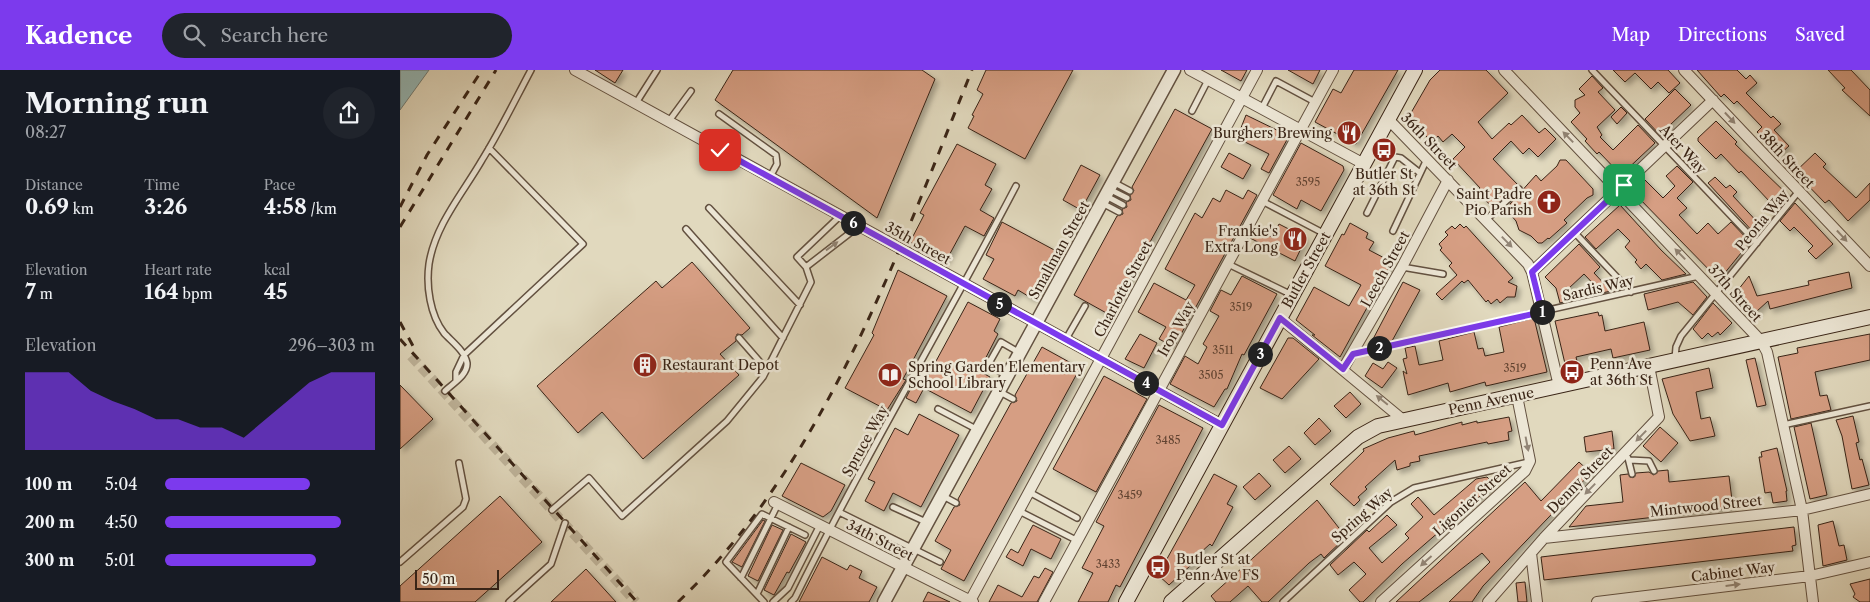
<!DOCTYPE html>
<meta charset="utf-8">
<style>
:root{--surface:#171b24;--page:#20242c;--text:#f1f3f6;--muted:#9ea1a6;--accent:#7c3aed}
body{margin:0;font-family:"Libre Caslon Text",serif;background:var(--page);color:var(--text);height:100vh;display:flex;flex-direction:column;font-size:19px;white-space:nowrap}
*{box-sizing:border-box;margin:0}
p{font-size:16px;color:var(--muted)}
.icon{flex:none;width:28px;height:28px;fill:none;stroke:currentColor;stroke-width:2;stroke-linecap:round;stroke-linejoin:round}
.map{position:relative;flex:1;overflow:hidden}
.side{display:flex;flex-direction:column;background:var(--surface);width:400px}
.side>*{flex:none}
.scale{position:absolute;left:15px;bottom:12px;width:84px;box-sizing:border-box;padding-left:5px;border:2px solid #392416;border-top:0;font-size:14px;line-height:18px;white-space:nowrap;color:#392416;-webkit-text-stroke:4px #ece6d5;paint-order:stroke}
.pin{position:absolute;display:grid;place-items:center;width:42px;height:42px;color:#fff;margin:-21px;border-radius:10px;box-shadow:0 2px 8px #0006}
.km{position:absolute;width:25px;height:25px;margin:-12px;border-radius:50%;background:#222;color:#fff;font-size:14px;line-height:25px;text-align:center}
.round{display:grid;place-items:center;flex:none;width:52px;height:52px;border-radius:26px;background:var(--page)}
.overview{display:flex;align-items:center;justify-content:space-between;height:85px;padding:0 25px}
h1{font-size:28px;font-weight:800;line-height:38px}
.figures{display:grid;grid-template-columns:repeat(3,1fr);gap:8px;height:85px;padding:5px 25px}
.figures div{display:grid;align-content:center}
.figures b{font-size:21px;font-weight:800}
.figures small{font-size:14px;font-weight:400}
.figures p{font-size:14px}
.chart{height:140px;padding:10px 25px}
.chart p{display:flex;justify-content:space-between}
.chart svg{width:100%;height:90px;margin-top:5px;fill:var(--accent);opacity:.7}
ul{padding:0 25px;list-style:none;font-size:16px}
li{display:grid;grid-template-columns:80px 60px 1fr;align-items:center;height:38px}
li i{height:12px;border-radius:6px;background:var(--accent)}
header{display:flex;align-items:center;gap:30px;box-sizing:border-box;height:70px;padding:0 25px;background:var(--accent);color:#fff}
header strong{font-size:24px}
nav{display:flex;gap:28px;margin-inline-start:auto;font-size:18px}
.search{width:350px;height:45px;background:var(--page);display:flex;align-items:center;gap:12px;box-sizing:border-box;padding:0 18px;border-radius:28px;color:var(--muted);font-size:19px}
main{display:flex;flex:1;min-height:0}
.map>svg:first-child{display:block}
</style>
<header>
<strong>Kadence</strong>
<div class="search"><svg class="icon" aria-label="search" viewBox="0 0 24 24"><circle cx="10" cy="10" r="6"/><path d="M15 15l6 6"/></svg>Search here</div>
<nav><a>Map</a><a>Directions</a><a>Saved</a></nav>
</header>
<main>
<section class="side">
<div class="overview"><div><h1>Morning run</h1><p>08:27</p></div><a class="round"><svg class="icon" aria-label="share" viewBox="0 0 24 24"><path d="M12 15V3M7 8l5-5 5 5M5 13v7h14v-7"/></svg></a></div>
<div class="figures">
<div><p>Distance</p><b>0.69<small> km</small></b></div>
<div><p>Time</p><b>3:26</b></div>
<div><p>Pace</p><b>4:58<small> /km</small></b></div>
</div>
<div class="figures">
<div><p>Elevation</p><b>7<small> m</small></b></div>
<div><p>Heart rate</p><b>164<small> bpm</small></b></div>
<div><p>kcal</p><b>45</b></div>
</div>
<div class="chart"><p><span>Elevation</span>296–303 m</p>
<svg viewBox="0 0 160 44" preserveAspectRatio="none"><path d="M0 44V6L10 6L20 6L30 15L40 20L50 24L60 29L70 29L80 33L90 33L100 38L110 29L120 20L130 11L140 6L150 6L160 6V44z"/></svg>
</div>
<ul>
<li><b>100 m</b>5:04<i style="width:69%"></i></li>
<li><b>200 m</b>4:50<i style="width:84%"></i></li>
<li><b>300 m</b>5:01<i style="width:72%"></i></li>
</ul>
</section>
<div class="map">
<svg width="1470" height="532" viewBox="0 0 1470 532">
<defs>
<filter id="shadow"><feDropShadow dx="3.5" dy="3.5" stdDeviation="2.5" flood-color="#0004"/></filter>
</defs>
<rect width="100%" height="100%" fill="#e1d9be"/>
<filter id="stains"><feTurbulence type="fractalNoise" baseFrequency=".004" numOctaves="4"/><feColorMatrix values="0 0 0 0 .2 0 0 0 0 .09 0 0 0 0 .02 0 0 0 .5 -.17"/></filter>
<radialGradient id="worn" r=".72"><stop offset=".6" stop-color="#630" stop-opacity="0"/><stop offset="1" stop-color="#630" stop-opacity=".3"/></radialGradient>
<!-- water -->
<path fill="#95b9b8" stroke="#707d77" d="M0,0H29L0,40Z"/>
<!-- building -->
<path fill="#d69e83" stroke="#392416" filter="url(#shadow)" d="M195,0H223L215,13Z
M333,0H522L535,9L477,148L315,30Z
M586,0H673L625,89L568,58L574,46L572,45L583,24L577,20Z
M821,0H847L841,11Z
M888,0H920L913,14Z
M954,0H998L956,74L915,52L933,19L941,23Z
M1040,0H1086L1108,23L1078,52L1092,69L1109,53L1111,55L1122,45L1139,63L1145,58L1156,69L1138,87L1129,78L1123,84L1111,71L1093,89L1118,115L1093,138L1077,121L1080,118L1053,89L1065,77L1052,64L1043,72L1038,66L1032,72L1008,48L1030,10Z
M1213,0H1268L1280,13L1269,23L1258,12L1251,19L1235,3L1225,12Z
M1297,0H1337L1346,9L1350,5L1357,13L1346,23L1371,48L1373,46L1381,54L1374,60L1389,76L1379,85L1357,62L1362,57L1337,31L1334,34L1324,24L1321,27Z
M1428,0H1451L1470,20V46L1442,20L1445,18Z
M1192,6L1203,18L1198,22L1215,40L1197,57L1202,65L1200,67L1213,80L1238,55L1255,73L1221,105L1199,82L1197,84L1185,71L1187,69L1171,52L1180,43L1175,37V30L1185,25L1179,19Z
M1275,19L1291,35L1270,55L1272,57L1262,67L1245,49Z
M1221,37L1227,43L1217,54L1211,47Z
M775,39L812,59L710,245L674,225L717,146L723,144L722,139L727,137L726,132L731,130L730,125L734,121L732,117Z
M846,45L889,66L869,103L861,99L869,84L837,68Z
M1316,51L1337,72L1335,74L1389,126L1374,144L1366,136L1370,132L1341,101L1339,103L1321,84L1316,89L1298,71V68Z
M901,73L943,96L944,100L921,141L901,130L897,139L873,125Z
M557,74L596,94L585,115L592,119L580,140L594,148L584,166L565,156L546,191L510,172L524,145L520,143Z
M829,83L851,95L843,109L821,97Z
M1415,83L1426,94L1423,97L1456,128L1470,113V130L1448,151L1429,130L1425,133L1395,102Z
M1160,90H1166L1193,119V125L1187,128L1164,150L1167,153L1149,169L1148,168L1142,173H1138L1131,166L1119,160L1116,151L1109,143L1110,134L1136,105L1141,111L1157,96Z
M681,95L700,105L681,140L663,130Z
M1277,96L1293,112L1277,128L1287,138L1279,145L1297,164L1308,153L1318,164L1331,152L1350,172L1319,210L1233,122L1245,110L1263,128L1275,116L1266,106Z
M1315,107L1326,118L1330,115L1337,122L1333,126L1362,157L1355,164L1308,113Z
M826,120L843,129L848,120L857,125L774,277L759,269L766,257L738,242L754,213L786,230L795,215L765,199L795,143L802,148L813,128L820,132Z
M1395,133L1433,174L1416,189L1408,181L1413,176L1394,157L1390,161L1380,151Z
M1220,135L1261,180L1286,204L1262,210L1246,194L1241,199L1235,192L1237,190L1225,177L1230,171L1218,159L1196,179L1185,167Z
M602,152L658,182L633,229L618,220L615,226L583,209L594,189L586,185Z
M950,153L968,163L966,168L974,172L969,180L992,192L940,287L912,265H915L896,250L914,217L949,236L961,215L925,196L942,164L944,165Z
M879,154L906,168L895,191L850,168L854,160L872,167Z
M1060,154L1064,158L1066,156L1113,208L1108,212L1117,216L1115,227H1107L1100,233L1097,229L1091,234L1088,230L1086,232L1068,210L1064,213L1062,211L1042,230L1036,224L1057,205L1049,196L1052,193L1040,180L1042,178L1039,174L1048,165L1045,162L1052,156L1055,159Z
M1179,174L1200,197L1194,203L1211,221L1202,223L1184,204L1168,219L1171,230L1160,233L1156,218L1145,207Z
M292,192L350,258L342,265L337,264L336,271L320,284L339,305L243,389L202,342L178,363L137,316L256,211L262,218Z
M498,200L547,226L503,309L506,310L487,340L445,318L474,265L472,263Z
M1449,202L1452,218L1370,239L1368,231L1356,242L1338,220L1349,206L1357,226L1409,215L1408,211Z
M842,206L877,224L844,285L842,284L827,319H825L814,337L770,314L785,286L798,294L807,277L803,274L819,246L810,241L821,220L831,225Z
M1003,212L1020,220L992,271L977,274L972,271Z
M1293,212L1307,227L1293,245L1278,232L1248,240L1244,224Z
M568,232L600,249L594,261L598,264L579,301L590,307L571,343L522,317Z
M1313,233L1332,253L1320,265L1318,262L1312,267L1308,263L1302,269L1293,259Z
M1198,242L1199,246L1202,245L1205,261L1244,252L1250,280L1213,288L1211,279L1176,287L1178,295L1166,298L1155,251Z
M1134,248L1147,302L1086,316L1085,312L1050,322L1048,313L1008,325L1003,301L1007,304L1003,289L1007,288L1005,278L1015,276L1019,295L1043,290L1039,271L1074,262L1078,279L1083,278L1085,286L1104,282L1099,257Z
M740,264L757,273L744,298L725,289Z
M1470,264V290L1415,302L1420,326L1427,325L1431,340L1391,349L1378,287L1398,283L1397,278Z
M888,268H893L919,289L882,329L860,318Z
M642,277L680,298L564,511L541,499L551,480L535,471L554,437L560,435L558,429L611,333L617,331L615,325Z
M1355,288L1366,335L1357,337L1346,290Z
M988,292L997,298L982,318L965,306L973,293L983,299Z
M1309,298L1313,318L1296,322L1301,349L1310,347L1315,366L1290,371L1273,344L1262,309Z
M704,306L747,329L696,422L653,399Z
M513,314L523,320L516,333L506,328Z
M0,315L33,349L0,379Z
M950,322L961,334L946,348L934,336Z
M759,335L803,358L720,517L716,515L708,532H678L693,503L682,498L704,456L696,452Z
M519,344L559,365L521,437L493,423L484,441L465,431L475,412L468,409L495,358L508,365Z
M1453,346L1459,372L1456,373L1460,390L1462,389L1469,415L1452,419L1442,366L1436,350Z
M1109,347L1112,361L1108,362L1109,370L1088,374L1087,372L1019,386L1020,391L1010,393V396L997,400L995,390L965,417L967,419L958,427L960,430L954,436L930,414L964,381L963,379L988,368L1014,361L1015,365L1062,352V355L1077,351V353Z
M919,348L931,361L915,375L904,363Z
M1411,353L1427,425L1410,429L1394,357Z
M1260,357L1278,373L1261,392L1243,376Z
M1212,361L1214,379L1186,382L1184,367Z
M889,376L901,389L885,403L873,390Z
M1377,378L1387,421H1386L1387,431L1373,433L1371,422L1365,423L1359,387H1362L1361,382Z
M1179,392L1191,403L1083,516L1072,532H1049L1090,492L1082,483L1019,532H996L1125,412L1141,431Z
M401,393L445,415L431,441L423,447L382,426Z
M1268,400L1269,412L1329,406L1333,438L1169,457L1186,436L1223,432L1220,405L1228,404L1233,408L1236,403L1249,402L1254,405L1258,401Z
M859,403L871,416L855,430L843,417Z
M814,404L837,416L827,434L833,437L812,476L810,474L799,484L801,486L769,515L758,505Z
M1087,407L1094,414L1002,494L963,532H960L949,520L966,504L954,492L938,505L930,495L967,460L969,462L987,445L997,455L969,478L982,493L1009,468L1005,464L1023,447L1011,434L1018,427L1034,445L1076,409Z
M100,426L142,472L75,532H0V516Z
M917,430L946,467L924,488L921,484L909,493L868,532H862L848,516L830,532H816L811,526Z
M363,450L365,451L342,497L332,492Z
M1433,451L1439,476L1444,475L1447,490L1423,496L1418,455Z
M372,455L383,460L358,511L348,506Z
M633,455L661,469L651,489L631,479L623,496L606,487L611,479L618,483Z
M1394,457L1396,475L1392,476L1393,481L1144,510L1141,487Z
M391,464L406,472L389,503L387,502L374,525L364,520Z
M422,487L447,500L450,495L462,501L459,508L477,517L469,532H399Z
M645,498L653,502L637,532H589L598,515L622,527L634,506L639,508Z
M186,499L216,532H151Z
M1470,509V532H1460L1453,527L1455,524L1450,514Z
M1125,512L1127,532H1118L1116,513Z
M528,522L550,532H523Z"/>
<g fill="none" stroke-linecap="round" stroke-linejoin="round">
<!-- minor-tunnel -->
<path stroke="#bfb59c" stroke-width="10" stroke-dasharray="10 5" stroke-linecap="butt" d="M11,286L236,532"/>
<defs>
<path id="service" d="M1192,0L1357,173
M236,33L257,0
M862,38L876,11L915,32
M792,41L808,10
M319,44L376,85L377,94L370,107
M269,51L291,21
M713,112L730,121
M709,119L727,128
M706,126L723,135
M862,131L925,164
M702,133L719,142
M309,138L400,235
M967,143L995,87L1001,88L1020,103
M1086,150L1119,119
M286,159L383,268
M993,161L1027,89
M1174,162L1231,222
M828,194L892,225
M406,197L459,156
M1002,197L1043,204
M339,268L367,300
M666,269L685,236
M953,284L1299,206
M1275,289L1276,277L1281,266L1399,121
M606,305L588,295L601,272L620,283
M56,310V302L64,285L183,174L89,78
M45,321C52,314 68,305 67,293C65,281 51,271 44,263C30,245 26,216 29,194C35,155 63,123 82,90C100,61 115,30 131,0
M600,322L613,329
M538,339L578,360
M1383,355L1470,336
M1228,388L1232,404
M1230,390L1249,391L1254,401
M629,422L677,448
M543,426L556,433
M493,437L526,452
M152,440L189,408L222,446L327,351L363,307L411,212L406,197L397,187L440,146
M619,441L678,471
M439,442L540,492
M0,492L63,437L66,429L59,393
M341,508L378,434
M357,524L389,457
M109,532L151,494L165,453
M364,532L326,492L362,444L405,465
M373,532L388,518L420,455
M391,532L395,528C464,388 544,254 616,116
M883,532L991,432L1014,418L1129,392"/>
<path id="minor" d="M175,0L822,355
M790,0L964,94
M1104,0L1361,271L1367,282L1402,440L1413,532
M1284,0L1470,196
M988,49L1128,194L1132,202L1159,316
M1132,202L1313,30
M880,248L1002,349
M943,299L1002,197L1048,110
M374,432L573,532
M1144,468L1402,440L1470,424
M1131,483L1137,532
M570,531L857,0
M644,532L933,0
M981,532L1125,401L1130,391L1117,326
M1088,532L1144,468L1259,347L1249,296
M1197,532L1410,506L1470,492"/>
<path id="tertiary" d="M484,532L774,0"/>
<path id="secondary" d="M726,532L1015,0
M771,532L958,367L978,356L1470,247"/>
</defs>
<!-- service casing -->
<use href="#service" stroke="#635140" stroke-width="8"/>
<!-- minor casing -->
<use href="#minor" stroke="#635140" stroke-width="12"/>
<!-- tertiary casing -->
<use href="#tertiary" stroke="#635140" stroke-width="15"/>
<!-- secondary casing -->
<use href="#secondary" stroke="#392416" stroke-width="16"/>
<!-- service -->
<use href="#service" stroke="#ece6d5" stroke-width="5"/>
<!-- minor -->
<use href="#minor" stroke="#ece6d5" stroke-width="10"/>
<!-- tertiary -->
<use href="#tertiary" stroke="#ece6d5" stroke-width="12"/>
<!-- secondary -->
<use href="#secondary" stroke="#ece6d5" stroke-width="14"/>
<!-- rail -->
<path stroke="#392416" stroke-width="3" stroke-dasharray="9 9" stroke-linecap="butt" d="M0,137L27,85L82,0
M0,157L96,0
M0,252L13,276
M0,269L237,532
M278,532C426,391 497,185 572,0"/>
</g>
<!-- one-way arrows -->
<defs><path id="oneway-solid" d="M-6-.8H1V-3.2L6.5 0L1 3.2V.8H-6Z" transform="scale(1.25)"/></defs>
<g fill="#928576">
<use href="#oneway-solid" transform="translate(1330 48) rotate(47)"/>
<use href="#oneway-solid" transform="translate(1168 67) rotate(-134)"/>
<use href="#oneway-solid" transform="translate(1442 166) rotate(47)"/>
<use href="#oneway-solid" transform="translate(1107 172) rotate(46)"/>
<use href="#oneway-solid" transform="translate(432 176) rotate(-36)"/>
<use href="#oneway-solid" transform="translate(1280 184) rotate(-134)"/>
<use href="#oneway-solid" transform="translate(982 330) rotate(-141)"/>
<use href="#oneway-solid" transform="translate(1241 366) rotate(134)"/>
<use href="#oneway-solid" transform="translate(1127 374) rotate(79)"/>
<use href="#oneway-solid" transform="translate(1190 419) rotate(134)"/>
<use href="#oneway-solid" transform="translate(1026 491) rotate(138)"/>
<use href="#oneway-solid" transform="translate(1333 515) rotate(-7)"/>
</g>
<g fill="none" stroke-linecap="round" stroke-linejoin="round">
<defs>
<path id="route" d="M320,80L822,355L880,248L943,299L953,284L1142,242L1132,202L1224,115"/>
</defs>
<!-- route casing -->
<use href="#route" stroke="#fff" stroke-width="10"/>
<!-- route -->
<use href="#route" stroke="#7c3aed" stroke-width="6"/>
</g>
<!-- icons -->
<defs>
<symbol id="restaurant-disc" viewBox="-11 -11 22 22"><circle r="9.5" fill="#8f2418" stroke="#ece6d5"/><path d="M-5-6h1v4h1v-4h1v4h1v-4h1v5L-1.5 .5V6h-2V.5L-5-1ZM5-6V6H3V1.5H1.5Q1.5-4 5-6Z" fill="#fff"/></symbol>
<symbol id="bus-disc" viewBox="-11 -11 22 22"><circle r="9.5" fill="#8f2418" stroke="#ece6d5"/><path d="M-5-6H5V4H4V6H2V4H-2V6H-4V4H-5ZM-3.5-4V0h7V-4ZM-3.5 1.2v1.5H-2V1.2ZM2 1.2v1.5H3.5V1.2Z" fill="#fff"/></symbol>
<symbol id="church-disc" viewBox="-11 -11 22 22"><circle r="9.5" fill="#8f2418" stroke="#ece6d5"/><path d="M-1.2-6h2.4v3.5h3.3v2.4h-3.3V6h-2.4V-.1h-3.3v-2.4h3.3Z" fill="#fff"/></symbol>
<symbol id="building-disc" viewBox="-11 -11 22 22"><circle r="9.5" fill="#8f2418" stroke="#ece6d5"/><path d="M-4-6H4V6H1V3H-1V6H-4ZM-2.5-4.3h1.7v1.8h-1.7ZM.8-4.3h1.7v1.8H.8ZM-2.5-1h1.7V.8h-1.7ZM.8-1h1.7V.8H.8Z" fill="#fff"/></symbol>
<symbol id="library-disc" viewBox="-11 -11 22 22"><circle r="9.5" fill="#8f2418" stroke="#ece6d5"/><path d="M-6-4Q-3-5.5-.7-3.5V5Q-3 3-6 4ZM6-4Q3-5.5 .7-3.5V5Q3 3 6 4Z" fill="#fff"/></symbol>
</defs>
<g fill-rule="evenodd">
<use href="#restaurant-disc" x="935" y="49" width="28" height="28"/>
<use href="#bus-disc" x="970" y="66" width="28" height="28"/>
<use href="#church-disc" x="1135" y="118" width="28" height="28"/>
<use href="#restaurant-disc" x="881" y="155" width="28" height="28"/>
<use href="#building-disc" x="231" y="281" width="28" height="28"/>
<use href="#bus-disc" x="1158" y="288" width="28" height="28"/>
<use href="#library-disc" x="476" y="291" width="28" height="28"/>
<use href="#bus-disc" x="744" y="483" width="28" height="28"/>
</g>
<g text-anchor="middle" stroke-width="5" stroke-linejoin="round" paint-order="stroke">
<!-- number labels -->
<g font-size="11" fill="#604231">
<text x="908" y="116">3595</text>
<text x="841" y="241">3519</text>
<text x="823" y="284">3511</text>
<text x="1115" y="302">3519</text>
<text x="811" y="309">3505</text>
<text x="768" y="374">3485</text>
<text x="730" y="429">3459</text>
<text x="708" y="498">3433</text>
</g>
<!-- poi labels -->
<g font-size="14" fill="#392416" stroke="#ece6d5" text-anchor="start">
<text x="932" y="68" text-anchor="end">Burghers Brewing</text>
<text x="984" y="109" text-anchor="middle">Butler St<tspan x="984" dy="16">at 36th St</tspan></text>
<text x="1132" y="129" text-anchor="end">Saint Padre<tspan x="1132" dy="16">Pio Parish</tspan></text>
<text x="878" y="166" text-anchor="end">Frankie's<tspan x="878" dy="16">Extra Long</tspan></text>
<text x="1190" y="299">Penn Ave<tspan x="1190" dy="16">at 36th St</tspan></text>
<text x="262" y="300">Restaurant Depot</text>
<text x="508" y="302">Spring Garden Elementary<tspan x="508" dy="16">School Library</tspan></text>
<text x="776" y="494">Butler St at<tspan x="776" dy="16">Penn Ave FS</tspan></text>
</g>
<!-- street labels -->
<g font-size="14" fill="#392416" stroke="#ece6d5">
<text transform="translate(1029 71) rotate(46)" y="5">36th Street</text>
<text transform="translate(1283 79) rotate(47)" y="5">Ater Way</text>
<text transform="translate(1387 89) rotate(47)" y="5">38th Street</text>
<text transform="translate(1362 150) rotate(-51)" y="5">Peoria Way</text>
<text transform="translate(518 173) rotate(29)" y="5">35th Street</text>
<text transform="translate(659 180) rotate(-61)" y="5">Smallman Street</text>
<text transform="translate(985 199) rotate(-61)" y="5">Leech Street</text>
<text transform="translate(906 200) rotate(-61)" y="5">Butler Street</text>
<text transform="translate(1198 218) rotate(-13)" y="5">Sardis Way</text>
<text transform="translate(723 219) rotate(-62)" y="5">Charlotte Street</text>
<text transform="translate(1335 223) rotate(48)" y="5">37th Street</text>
<text transform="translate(776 259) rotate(-61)" y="5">Iron Way</text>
<text transform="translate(1091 331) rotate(-12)" y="5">Penn Avenue</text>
<text transform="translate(465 371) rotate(-61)" y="5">Spruce Way</text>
<text transform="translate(1180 410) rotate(-46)" y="5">Denny Street</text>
<text transform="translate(1072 430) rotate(-42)" y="5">Ligonier Street</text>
<text transform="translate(1306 436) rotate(-6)" y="5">Mintwood Street</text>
<text transform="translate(962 445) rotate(-41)" y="5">Spring Way</text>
<text transform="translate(480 470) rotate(27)" y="5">34th Street</text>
<text transform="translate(1333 502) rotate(-7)" y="5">Cabinet Way</text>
</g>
</g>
<rect width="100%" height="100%" filter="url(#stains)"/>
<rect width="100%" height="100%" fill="url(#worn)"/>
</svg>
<div class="scale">50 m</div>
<div class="pin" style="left:1224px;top:115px;background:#1e9e55"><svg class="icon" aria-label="arrive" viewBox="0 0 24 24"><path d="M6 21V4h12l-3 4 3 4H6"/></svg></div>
<div class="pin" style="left:320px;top:80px;background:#d93025"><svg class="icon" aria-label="check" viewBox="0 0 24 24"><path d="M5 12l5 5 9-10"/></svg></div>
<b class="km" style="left:1142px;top:242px">1</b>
<b class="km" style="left:979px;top:278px">2</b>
<b class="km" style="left:860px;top:284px">3</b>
<b class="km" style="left:746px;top:313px">4</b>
<b class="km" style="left:599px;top:234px">5</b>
<b class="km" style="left:453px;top:153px">6</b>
</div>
</main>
